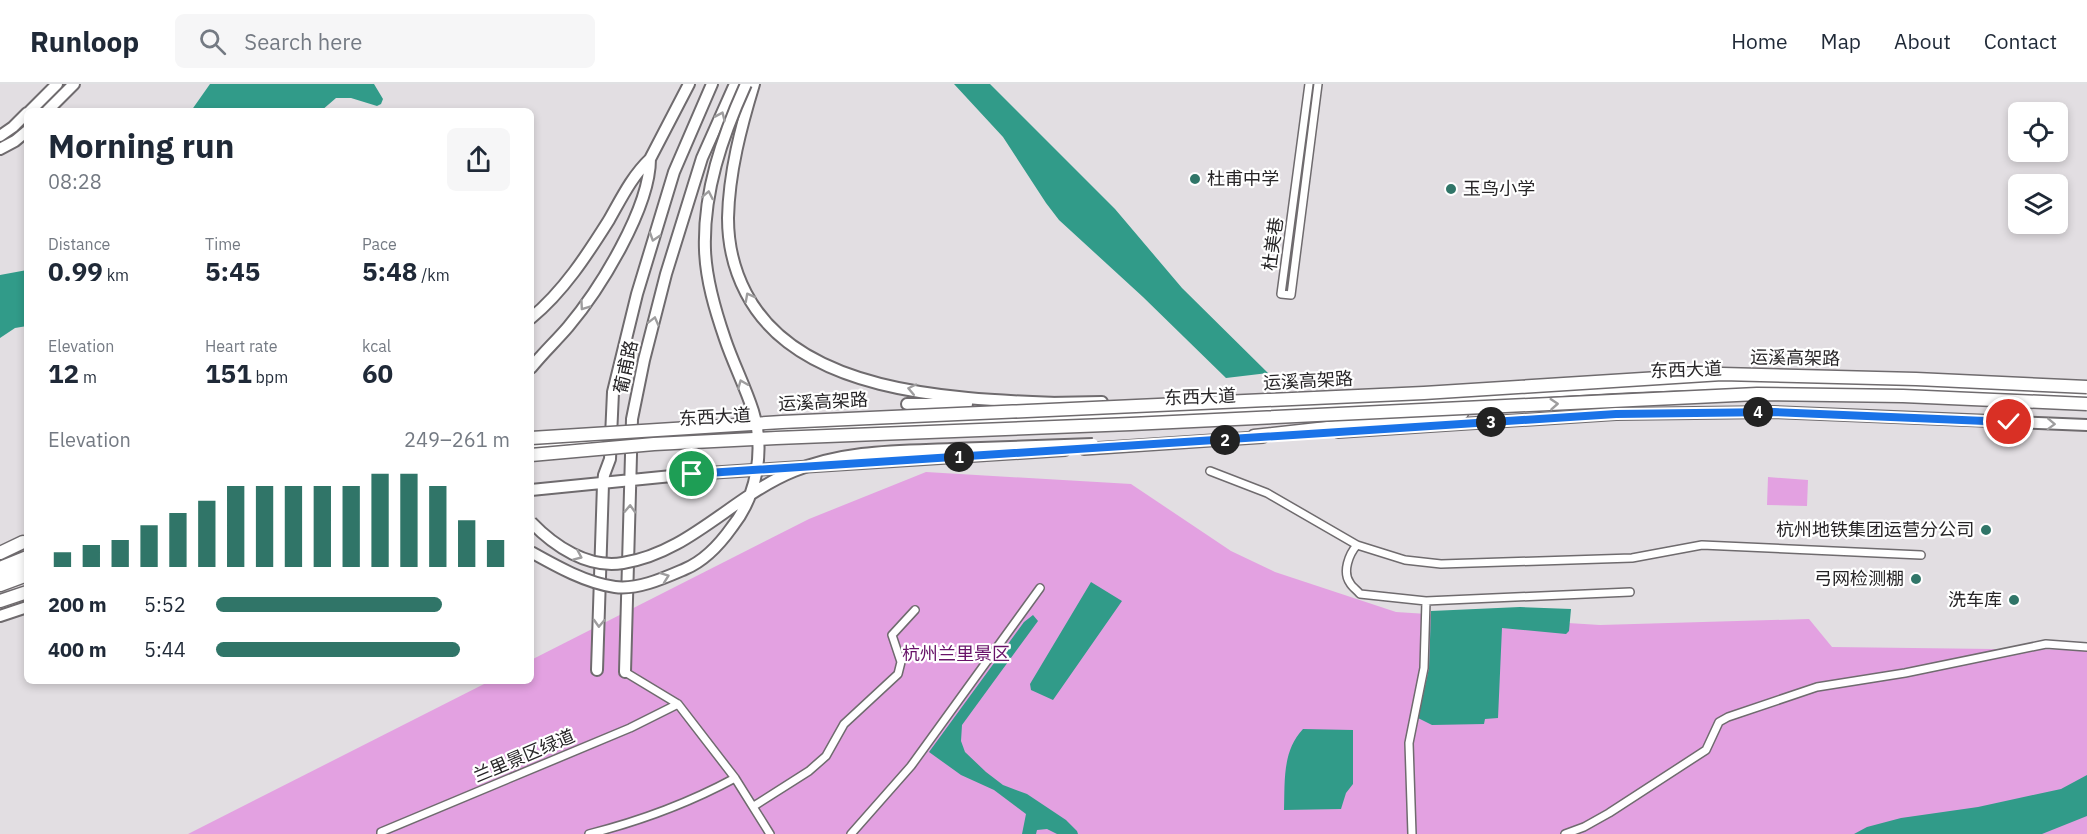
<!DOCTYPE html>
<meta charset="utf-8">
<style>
:root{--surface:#fff;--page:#f6f6f7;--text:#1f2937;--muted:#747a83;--line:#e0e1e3;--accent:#307568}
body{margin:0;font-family:"IBM Plex Sans","Noto Sans SC",sans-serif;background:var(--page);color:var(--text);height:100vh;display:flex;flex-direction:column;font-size:22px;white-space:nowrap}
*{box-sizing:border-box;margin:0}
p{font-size:20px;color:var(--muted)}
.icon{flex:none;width:33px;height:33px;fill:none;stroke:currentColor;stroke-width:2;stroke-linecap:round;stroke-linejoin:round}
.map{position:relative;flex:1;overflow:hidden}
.details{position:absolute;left:24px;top:24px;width:510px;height:576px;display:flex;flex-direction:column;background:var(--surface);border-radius:9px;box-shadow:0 3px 9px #0003}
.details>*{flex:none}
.tools{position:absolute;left:2008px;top:18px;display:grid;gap:12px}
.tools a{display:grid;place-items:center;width:60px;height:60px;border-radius:9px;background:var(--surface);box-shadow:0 3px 9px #0003;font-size:30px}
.pin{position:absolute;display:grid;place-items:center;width:51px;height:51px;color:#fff;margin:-26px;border:3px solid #fff;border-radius:50%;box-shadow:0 2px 6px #0007}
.km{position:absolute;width:30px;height:30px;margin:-15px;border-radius:50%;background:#222;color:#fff;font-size:16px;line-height:30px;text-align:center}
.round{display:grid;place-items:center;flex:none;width:63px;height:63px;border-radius:9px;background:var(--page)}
.headline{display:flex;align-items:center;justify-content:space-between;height:102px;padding:0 24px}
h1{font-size:33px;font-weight:700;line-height:45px}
.figures{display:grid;grid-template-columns:repeat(3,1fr);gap:9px;height:102px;padding:6px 24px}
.figures div{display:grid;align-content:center}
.figures b{font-size:26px;font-weight:700}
.figures small{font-size:16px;font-weight:400}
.figures p{font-size:16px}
.chart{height:168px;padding:12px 24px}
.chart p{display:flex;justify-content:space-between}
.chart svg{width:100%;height:108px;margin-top:6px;stroke:var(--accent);stroke-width:6}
ul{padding:0 24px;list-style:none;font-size:20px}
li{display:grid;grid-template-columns:96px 72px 1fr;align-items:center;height:45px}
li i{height:15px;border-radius:8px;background:var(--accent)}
header{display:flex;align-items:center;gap:36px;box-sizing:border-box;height:84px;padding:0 30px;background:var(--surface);border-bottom:2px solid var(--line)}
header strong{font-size:28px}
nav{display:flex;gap:33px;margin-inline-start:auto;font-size:21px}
.search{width:420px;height:54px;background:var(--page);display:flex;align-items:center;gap:15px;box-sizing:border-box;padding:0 21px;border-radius:9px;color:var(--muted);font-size:22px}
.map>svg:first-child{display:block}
</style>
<header>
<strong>Runloop</strong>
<div class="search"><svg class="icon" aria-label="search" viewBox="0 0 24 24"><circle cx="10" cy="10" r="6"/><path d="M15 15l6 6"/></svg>Search here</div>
<nav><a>Home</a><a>Map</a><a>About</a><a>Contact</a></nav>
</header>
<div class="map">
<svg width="2087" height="750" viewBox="0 0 2087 750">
<rect width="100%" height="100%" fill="#e2dee2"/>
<!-- green -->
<path fill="#e3a1e1" d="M926,388L1131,400L1231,467L1275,488L1396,528L1600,541L1809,535L1832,563L2087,566V750H188L490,597H531V576L809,435Z
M1768,393L1808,396L1807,422L1767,421Z"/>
<!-- water -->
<path fill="#319b89" d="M210,0H374L383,15L381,20L377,22L351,14H336L321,27H191Z
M954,0H990L1115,125L1182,204L1268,289L1226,294L1143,213L1059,136L1046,119L1003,53Z
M27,186V242L15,244L0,254V191Z
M1091,498L1122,517L1053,616L1031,606L1030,600Z
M1520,523L1571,525L1569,547L1566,550L1502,544L1498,634L1485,635L1484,640L1432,641L1418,634L1429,584L1431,527Z
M1033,531L1038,537L962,641L961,657L965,668L986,688L1003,701L1027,710L1066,736L1077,747L1078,750H1057L1047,745L1037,746L1036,750H1022L1026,730L994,706L961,691L929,668L1024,538Z
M1303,645L1353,646V700L1346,709L1341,725L1284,726C1285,698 1282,667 1303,645Z
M2087,691V732L2042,750H1854L1867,743L1901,734L1978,723L2061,705Z"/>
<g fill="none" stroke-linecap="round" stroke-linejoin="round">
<defs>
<path id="street" d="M1309,0L1281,210L1291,211L1318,0
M1210,387L1267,409L1357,461L1405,476L1441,480L1632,474L1702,461L1921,471
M1357,461C1349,470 1342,488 1350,499C1352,503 1357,506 1360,510L1426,517L1630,508
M625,588L678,620L735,694L770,750
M754,722L809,687L826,672L844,640L898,590L901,578L892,551L915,526
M381,750V748L630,644L678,620
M589,750C640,737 689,719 735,694
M851,750L911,682L1040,504
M1412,750L1409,659L1424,584L1426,517
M1565,750L1584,743L1609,729L1706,666L1719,638L1728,633L1817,603L1905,589L2046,560L2087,563"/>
<path id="secondary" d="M30,27L57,0
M47,27L74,0
M0,52L13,43L27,29
M0,65L15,57L27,47"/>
<path id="primary" d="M754,0C741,43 729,88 728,134C728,160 734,186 746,209C798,310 954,315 1054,319
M531,234C563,208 587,171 609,136C621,115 632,92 650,75
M531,284C542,270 556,257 568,243C600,205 650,124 650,75L689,0
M1049,319L1102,318
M907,320H967
M1338,348L1616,330L1774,328L2087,341
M531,363C770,341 1011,339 1250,327C1417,319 1584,301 1751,300C1863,300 1975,307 2087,312
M1084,365L1263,353
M531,406L692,390L1065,366
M0,494L27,484
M0,532L27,523
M597,586L603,400L604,391L610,375L613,308L637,210L674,88L712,0
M625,588L632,335L644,276L666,190L702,74L735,0"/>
<path id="highway" d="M1254,352L1462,329
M0,469L23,458
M0,484L27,473
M0,501L27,491
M0,517L27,508"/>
</defs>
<!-- street casing -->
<use href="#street" stroke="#6f6b6e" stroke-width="10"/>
<!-- secondary casing -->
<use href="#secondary" stroke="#6f6b6e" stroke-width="14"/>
<!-- primary casing -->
<use href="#primary" stroke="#6f6b6e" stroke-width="14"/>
<!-- highway casing -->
<use href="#highway" stroke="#6f6b6e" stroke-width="15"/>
<!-- street -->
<use href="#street" stroke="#fff" stroke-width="7"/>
<!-- secondary -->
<use href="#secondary" stroke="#fff" stroke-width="10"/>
<!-- primary -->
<use href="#primary" stroke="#fff" stroke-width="10"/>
<!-- highway -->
<use href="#highway" stroke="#fff" stroke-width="12"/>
<defs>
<path id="primary-bridge" d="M531,438C554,462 588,485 623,479C689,469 734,411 794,387C844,366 898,367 951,365C998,363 1046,362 1093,360
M531,468C556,482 586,499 615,503C638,506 664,494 685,485C704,477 720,460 732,443C757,412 765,366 753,327C745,302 733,279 725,255C715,226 706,196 705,166C703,108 722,53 746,0"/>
<path id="highway-bridge" d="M531,354L782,338L1424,309L1722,290L1916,295L2087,303
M531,371L654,360L776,354L1131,340L1757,310L1903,312L2087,320"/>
</defs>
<!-- primary-bridge casing -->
<use href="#primary-bridge" stroke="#6f6b6e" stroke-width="14" stroke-linecap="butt"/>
<!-- highway-bridge casing -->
<use href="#highway-bridge" stroke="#6f6b6e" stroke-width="15" stroke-linecap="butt"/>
<!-- primary-bridge -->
<use href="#primary-bridge" stroke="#fff" stroke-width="10"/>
<!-- highway-bridge -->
<use href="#highway-bridge" stroke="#fff" stroke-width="12"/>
</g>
<!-- one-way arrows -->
<defs><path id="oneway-chevron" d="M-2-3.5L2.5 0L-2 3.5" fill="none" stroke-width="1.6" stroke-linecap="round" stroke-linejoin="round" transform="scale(1.5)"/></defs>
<g stroke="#9e9d9e">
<use href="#oneway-chevron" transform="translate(721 32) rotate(-66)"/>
<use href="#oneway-chevron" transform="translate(708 111) rotate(-79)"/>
<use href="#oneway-chevron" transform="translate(654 153) rotate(108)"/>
<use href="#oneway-chevron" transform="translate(749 213) rotate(-118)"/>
<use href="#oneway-chevron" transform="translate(584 222) rotate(125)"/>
<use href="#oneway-chevron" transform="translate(654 237) rotate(-76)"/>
<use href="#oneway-chevron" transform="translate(742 300) rotate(-112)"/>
<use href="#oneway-chevron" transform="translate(912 305) rotate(-168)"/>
<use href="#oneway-chevron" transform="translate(1554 320) rotate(-4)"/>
<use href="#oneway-chevron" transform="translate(2051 340) rotate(2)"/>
<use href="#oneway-chevron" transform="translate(630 425) rotate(-88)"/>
<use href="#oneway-chevron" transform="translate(578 472) rotate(24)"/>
<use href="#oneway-chevron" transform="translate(665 493) rotate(-20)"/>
<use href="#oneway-chevron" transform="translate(599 539) rotate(92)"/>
</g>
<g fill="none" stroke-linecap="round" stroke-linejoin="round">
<defs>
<path id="route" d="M692,390L1616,330L1774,328L2009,338"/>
</defs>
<!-- route casing -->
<use href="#route" stroke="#fff" stroke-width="12"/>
<!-- route -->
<use href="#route" stroke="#1a73e8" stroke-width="8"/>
</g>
<!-- markers -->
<g fill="#307568" stroke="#fff" stroke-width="2">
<circle cx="1195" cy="95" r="6"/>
<circle cx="1451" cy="105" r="6"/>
<circle cx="1986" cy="446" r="6"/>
<circle cx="1916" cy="495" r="6"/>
<circle cx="2014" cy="516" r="6"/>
</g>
<g text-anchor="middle" stroke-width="4.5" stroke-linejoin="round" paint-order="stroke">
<!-- poi labels -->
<g font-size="18" fill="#272527" stroke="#fff" text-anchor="end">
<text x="1207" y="101" text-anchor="start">杜甫中学</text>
<text x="1463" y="111" text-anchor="start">玉鸟小学</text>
<text x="1974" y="452">杭州地铁集团运营分公司</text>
<text x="1904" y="501">弓网检测棚</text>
<text x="2002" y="522">洗车库</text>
</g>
<!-- street labels -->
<g font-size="18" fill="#272527" stroke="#fff">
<text transform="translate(1273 160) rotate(-82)" y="6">杜美巷</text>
<text transform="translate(1795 274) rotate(1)" y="6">运溪高架路</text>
<text transform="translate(626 283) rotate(-78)" y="6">葡甫路</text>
<text transform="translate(1686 286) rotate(-2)" y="6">东西大道</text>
<text transform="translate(1308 297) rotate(-3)" y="6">运溪高架路</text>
<text transform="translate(1200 313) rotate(-2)" y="6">东西大道</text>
<text transform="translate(823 318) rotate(-3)" y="6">运溪高架路</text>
<text transform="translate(715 333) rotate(-3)" y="6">东西大道</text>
<text transform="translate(524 672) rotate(-23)" y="6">兰里景区绿道</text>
</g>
<!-- park labels -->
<g font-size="18" fill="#671268" stroke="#fff">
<text x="956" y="576">杭州兰里景区</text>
</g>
</g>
</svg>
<div class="tools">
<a><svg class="icon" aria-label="locate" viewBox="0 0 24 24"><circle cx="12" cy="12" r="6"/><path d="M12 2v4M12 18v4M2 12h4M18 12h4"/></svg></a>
<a><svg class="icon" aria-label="layers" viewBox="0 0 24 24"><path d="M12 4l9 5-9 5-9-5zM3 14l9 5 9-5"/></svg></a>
</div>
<div class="pin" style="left:692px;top:390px;background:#1e9e55"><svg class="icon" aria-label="arrive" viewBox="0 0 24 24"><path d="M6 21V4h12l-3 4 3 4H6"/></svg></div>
<div class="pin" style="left:2009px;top:338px;background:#d93025"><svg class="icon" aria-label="check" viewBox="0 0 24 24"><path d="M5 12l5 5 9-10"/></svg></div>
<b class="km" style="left:959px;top:373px">1</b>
<b class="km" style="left:1225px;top:356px">2</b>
<b class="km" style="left:1491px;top:338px">3</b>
<b class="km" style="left:1758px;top:328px">4</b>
<section class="details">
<div class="headline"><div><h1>Morning run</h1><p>08:28</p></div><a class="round"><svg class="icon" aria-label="share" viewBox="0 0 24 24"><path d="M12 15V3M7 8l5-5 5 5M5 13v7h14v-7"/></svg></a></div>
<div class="figures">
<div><p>Distance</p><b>0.99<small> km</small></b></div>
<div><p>Time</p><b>5:45</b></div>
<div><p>Pace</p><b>5:48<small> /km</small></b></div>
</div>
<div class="figures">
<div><p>Elevation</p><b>12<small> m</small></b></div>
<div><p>Heart rate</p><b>151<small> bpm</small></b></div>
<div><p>kcal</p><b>60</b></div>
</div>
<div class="chart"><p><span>Elevation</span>249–261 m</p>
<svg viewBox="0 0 160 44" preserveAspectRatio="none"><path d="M5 44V38M15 44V35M25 44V33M35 44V27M45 44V22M55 44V17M65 44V11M75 44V11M85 44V11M95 44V11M105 44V11M115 44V6M125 44V6M135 44V11M145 44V25M155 44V33"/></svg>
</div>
<ul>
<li><b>200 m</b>5:52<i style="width:77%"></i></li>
<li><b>400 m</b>5:44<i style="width:83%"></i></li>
</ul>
</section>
</div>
